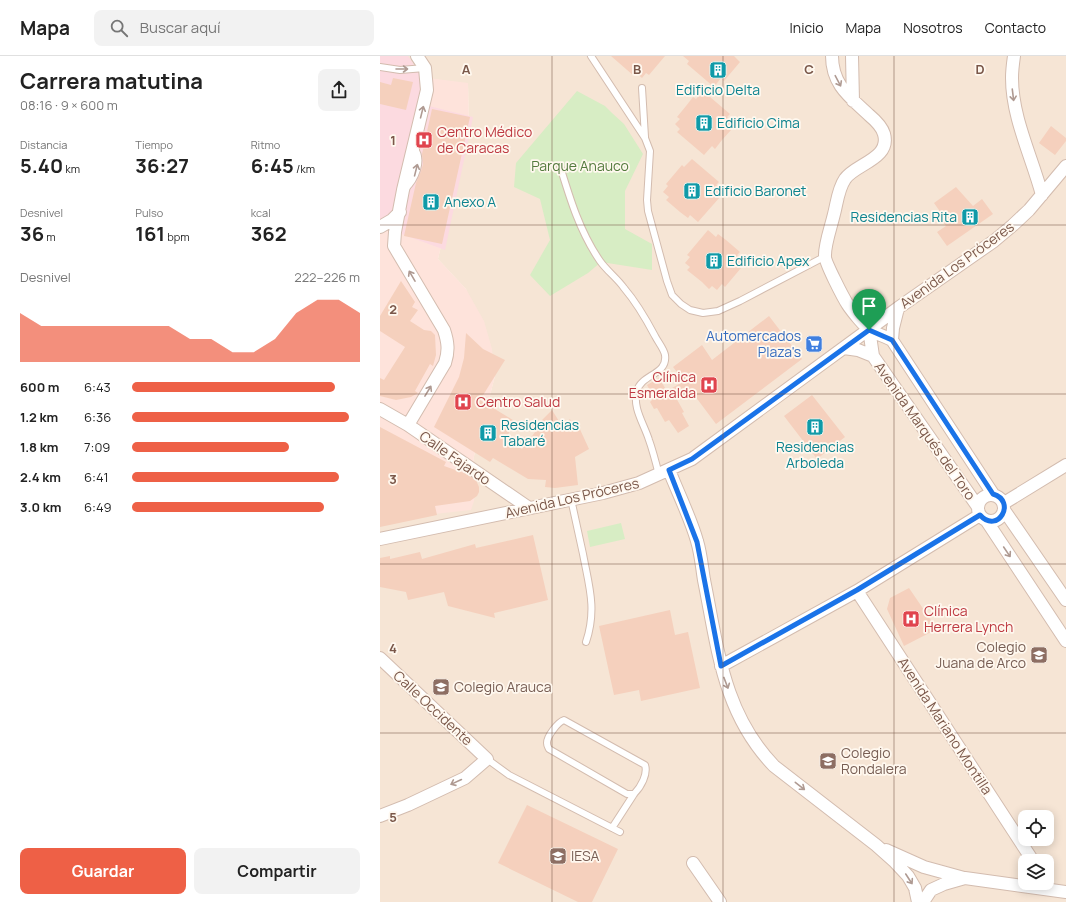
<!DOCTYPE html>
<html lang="es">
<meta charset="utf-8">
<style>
:root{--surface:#fff;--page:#f2f2f2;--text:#222;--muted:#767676;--line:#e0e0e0;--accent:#ee6046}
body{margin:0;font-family:Manrope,sans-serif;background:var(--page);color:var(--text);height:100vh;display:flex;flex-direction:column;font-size:15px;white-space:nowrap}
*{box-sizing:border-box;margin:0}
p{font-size:13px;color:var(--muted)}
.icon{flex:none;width:22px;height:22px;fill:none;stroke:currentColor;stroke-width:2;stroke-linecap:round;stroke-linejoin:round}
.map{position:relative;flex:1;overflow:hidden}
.panel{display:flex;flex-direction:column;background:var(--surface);width:380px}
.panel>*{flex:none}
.controls{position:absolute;left:638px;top:754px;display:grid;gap:8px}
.controls a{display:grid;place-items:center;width:36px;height:36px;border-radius:8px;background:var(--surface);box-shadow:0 2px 10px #0003;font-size:20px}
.pin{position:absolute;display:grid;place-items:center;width:34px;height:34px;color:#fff;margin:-41px -17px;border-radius:50% 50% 50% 0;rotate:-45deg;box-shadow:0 0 4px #0007}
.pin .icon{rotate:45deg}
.round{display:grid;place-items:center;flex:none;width:42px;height:42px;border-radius:8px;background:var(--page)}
.headline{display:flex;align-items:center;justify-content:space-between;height:68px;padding:0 20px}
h1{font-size:22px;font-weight:700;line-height:30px}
.metrics{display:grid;grid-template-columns:repeat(3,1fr);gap:6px;height:68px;padding:4px 20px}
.metrics div{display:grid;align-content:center}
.metrics b{font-size:20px;font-weight:700}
.metrics small{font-size:11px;font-weight:400}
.metrics p{font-size:11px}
.chart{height:112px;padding:8px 20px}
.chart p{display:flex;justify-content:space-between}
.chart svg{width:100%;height:72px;margin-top:4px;fill:var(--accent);opacity:.7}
.cta{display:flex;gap:8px;margin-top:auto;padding:8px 20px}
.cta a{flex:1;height:46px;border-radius:8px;background:var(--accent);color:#fff;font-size:16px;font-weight:700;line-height:46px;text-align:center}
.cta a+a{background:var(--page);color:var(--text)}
ul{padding:0 20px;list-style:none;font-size:13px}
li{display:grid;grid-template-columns:64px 48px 1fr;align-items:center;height:30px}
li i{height:10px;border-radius:5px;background:var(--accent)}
header{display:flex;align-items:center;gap:24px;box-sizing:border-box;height:56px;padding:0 20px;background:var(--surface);border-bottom:1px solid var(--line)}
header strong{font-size:19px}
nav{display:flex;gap:22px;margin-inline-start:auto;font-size:14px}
.search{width:280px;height:36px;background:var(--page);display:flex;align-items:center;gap:10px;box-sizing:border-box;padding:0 14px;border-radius:8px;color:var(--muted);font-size:15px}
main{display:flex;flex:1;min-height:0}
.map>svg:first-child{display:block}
</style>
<header>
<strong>Mapa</strong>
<div class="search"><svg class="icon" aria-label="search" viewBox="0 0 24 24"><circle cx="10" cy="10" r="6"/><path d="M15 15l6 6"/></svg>Buscar aquí</div>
<nav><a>Inicio</a><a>Mapa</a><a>Nosotros</a><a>Contacto</a></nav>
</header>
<main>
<section class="panel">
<div class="headline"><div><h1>Carrera matutina</h1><p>08:16 · 9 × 600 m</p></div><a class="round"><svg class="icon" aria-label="share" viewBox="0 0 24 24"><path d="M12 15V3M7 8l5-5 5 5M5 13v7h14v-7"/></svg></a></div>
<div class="metrics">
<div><p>Distancia</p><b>5.40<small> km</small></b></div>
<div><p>Tiempo</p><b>36:27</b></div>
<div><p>Ritmo</p><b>6:45<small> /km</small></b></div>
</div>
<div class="metrics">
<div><p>Desnivel</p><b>36<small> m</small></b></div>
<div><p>Pulso</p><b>161<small> bpm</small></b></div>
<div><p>kcal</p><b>362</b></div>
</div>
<div class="chart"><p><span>Desnivel</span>222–226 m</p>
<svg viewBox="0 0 160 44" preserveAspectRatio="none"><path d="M0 44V14L10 22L20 22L30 22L40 22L50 22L60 22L70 22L80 30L90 30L100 38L110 38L120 30L130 14L140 6L150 6L160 14V44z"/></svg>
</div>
<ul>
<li><b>600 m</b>6:43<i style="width:89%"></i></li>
<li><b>1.2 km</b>6:36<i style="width:95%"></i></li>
<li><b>1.8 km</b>7:09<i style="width:69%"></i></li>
<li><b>2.4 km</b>6:41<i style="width:91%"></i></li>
<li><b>3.0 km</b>6:49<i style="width:84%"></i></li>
</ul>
<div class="cta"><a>Guardar</a><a>Compartir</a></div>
</section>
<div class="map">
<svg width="686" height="846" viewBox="0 0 686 846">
<rect width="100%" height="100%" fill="#fef4e7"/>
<!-- residential -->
<path fill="#f6e5d5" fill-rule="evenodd" d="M25,0H686V846H0V469L92,417L94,400L115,320L86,233L58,203L89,67L88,28L32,20ZM645,761H667V783H645ZM645,805H667V827H645Z"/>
<!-- commercial -->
<path fill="#fee3db" d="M0,0L32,20L88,27L89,67L58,203L86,233L104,265L112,293L115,320L94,400L92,417L96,428L94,445L91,454L45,459L0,469Z"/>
<!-- medical -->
<path fill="#fcdae0" d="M0,0H28L31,4L40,19L42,29L37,47L93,61L65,194L0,170Z"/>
<!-- green -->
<path fill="#d7edc4" d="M197,35L225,50L232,57L244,68L263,98L245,135V173L272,188V214L221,206L208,217L170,240L150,219L170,184L160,143L134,131L136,107Z
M241,467L245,483L210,491L207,475Z"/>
<!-- building -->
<path fill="#f5d0bd" d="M231,0H285L269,19L266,17L262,22L256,17L254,20Z
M303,0H354L360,6L344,25L341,22L334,31L307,8L309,5Z
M13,22L33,26L26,54L0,48V26L11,29Z
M323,35L350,58L347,61L353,66L348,71L351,74L342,84L335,93L332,90L324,99L297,76L300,73L295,68L300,63L297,61L306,50L313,41L316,43Z
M52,53L90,61L62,188L24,180L36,127L41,115L43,108L42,98Z
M671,70L686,82V85L675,99L659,87Z
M312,103L339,126L336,129L342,133L337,139L340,141L318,166L310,159L308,162L300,156L286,144L289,141L283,136L288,130L286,128L302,109L304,111Z
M576,131L593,150L602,143L613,158L567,190L557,176L566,170L558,159L561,157L554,147Z
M328,174L336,181L338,178L346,184L360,196L357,199L363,204L358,209L361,212L345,231L342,228L337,234L332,230L329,233L322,226L307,214L310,211L305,207L310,201L307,199Z
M21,225L35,246L32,251L38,254L30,265L44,274L51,275L55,279L56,299L53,310L50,308L35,335L38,337L31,341L16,344L0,340V322L4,324L25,291L0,275V260Z
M389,260L422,303L336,368L309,332L295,340L304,356L302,357L309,370L298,377L289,364L285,366L277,352L274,353L270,346L274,342L267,329L279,322L287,335L304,325L293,311L322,289L332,304Z
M86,277L103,293L125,304L100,344L136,366L125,383L142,393L159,371L157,369L172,354L182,370L190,363L193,371L198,369L209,393L195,401L198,429L175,432L165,431L166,424L148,423L113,402L110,406L54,371L79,321L84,302Z
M432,339L465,381L437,403L404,360Z
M0,371L66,406L64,410L87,418L96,424L99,431V436L97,440L90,445L55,450L57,459L0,471Z
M153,479L168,544L114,557L115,562L68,550L64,536L28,544L26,536L0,531V502L10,500V503L40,496L42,503L95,488L96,492Z
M529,532L557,573L524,590L507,553L510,542Z
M290,554L295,579L308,576L320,632L261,645L259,634L234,639L219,570Z
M147,749L238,793L212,846H198L118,807Z"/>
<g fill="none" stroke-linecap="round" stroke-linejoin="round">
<defs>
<path id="service" d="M211,0L265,82L270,95L267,144L268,155L287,225L292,239L301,248L310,254L323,257L338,255L360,245L444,201
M0,11L20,14L45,12
M262,32L265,81
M180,110C190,143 200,176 220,205C227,215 237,222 244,232C256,246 266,263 275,280C278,286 284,293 285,299C288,319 261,318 257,335C252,351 264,368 269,384C273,395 276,407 279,419
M25,133C35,124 44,104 34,92
M191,443C195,461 199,479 203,498C209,530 217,553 206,586
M107,703L129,719L240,776
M232,772L254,738C261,731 268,718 265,709L184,664C178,666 167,680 167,687C167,690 168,691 169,693L247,738H254"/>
<path id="minor" d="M452,0C452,29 470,41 489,59C495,64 502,71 504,78C511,103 475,108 465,123C458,133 457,147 454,158C451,171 445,187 445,199C444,205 464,243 468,249C472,255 484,270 490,274C496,278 505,280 512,284L613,438
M472,0L473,45
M634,0C633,7 632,15 632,22C632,62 652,101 662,139
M0,171L12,164L20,156
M489,273L493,300L598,451
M512,284L513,272L518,252
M464,292L478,294L493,300
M0,353L28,369L149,452
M28,369L65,307C69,295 68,286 64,274L14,190L15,176L23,134L47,34L45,12L37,0
M289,414C298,437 311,463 317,485C321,498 322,512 324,524C338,593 343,657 394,710L496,789L514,805L528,820L535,832L538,846
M598 452a13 13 0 1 1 26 0a13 13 0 1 1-26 0Z
M624,447L686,409
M624,454L686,544
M606,464L686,585
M0,483L223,437L259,427L312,403L518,252L614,185L633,169L649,154L686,110
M477,535L653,805
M0,602L107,703L85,722L28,749L0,760
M341,610L477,535L600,459
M506,794L544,811L584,822
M313,807L340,846
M543,846L551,834L564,828L585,822L686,836"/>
</defs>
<!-- service casing -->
<use href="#service" stroke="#d3bcaf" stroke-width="8"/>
<!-- minor casing -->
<use href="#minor" stroke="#d3bcaf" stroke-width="14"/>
<!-- service -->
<use href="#service" stroke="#fff" stroke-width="6"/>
<!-- minor -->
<use href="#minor" stroke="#fff" stroke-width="12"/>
</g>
<!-- one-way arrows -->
<defs><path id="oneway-shaft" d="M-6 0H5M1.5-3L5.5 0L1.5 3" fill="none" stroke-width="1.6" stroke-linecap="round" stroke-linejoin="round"/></defs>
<g stroke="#af9a92">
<use href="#oneway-shaft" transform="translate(22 13)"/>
<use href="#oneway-shaft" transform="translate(458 25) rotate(62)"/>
<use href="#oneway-shaft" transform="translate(633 39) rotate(83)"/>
<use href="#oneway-shaft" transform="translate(42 56) rotate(-76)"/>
<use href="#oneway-shaft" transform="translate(36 114) rotate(-76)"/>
<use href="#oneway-shaft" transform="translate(32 220) rotate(-120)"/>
<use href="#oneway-shaft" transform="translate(48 335) rotate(-59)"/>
<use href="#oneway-shaft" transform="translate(627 496) rotate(56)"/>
<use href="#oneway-shaft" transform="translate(346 627) rotate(69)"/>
<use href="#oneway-shaft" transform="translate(76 726) rotate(155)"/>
<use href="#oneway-shaft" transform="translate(420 730) rotate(38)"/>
<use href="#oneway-shaft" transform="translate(529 823) rotate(57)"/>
</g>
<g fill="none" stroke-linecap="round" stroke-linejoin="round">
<defs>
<path id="route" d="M489,274L512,284L613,438C637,445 618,479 600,459L477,534L341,610L317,486L289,414L312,403Z"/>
</defs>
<!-- route casing -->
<use href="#route" stroke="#fff" stroke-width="8"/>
<!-- route -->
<use href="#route" stroke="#1a73e8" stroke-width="5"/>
</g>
<!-- grid -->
<path fill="none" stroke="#7a5749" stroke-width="1" stroke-opacity="0.55" d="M172,0V846M343,0V846M514,0V846M0,169H686M0,338H686M0,508H686M0,677H686"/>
<!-- icons -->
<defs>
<symbol id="building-square" viewBox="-11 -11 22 22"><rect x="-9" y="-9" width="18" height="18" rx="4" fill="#0f9aa8" stroke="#fff8ef"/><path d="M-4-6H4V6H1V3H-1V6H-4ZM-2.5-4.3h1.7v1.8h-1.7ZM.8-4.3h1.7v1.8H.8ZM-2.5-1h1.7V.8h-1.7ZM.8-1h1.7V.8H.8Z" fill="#fff"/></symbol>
<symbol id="hospital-square" viewBox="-11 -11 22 22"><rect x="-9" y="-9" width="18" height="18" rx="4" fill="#e0444e" stroke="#fff8ef"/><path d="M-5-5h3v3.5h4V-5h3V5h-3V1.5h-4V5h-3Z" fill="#fff"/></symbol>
<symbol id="supermarket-square" viewBox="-11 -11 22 22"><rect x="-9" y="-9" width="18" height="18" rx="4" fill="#3f7fe0" stroke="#fff8ef"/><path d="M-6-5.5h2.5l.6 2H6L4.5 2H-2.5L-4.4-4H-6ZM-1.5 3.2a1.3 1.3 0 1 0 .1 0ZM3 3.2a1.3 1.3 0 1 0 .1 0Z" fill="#fff"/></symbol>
<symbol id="school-square" viewBox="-11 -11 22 22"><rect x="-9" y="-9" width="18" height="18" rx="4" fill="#8d6e63" stroke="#fff8ef"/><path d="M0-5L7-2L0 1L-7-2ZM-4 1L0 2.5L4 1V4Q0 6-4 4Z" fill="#fff"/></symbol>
<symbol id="university-square" viewBox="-11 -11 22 22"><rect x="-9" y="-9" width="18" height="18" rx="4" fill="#8d6e63" stroke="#fff8ef"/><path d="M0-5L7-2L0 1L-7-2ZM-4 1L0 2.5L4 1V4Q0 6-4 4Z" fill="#fff"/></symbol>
</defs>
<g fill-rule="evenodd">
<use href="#building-square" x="328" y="4" width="20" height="20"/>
<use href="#building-square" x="314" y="57" width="20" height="20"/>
<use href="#hospital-square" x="34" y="74" width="20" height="20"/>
<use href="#building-square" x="302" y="125" width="20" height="20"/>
<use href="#building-square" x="41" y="136" width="20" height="20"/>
<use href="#building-square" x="580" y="151" width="20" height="20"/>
<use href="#building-square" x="324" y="195" width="20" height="20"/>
<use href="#supermarket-square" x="424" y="278" width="20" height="20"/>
<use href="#hospital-square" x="319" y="319" width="20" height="20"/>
<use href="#hospital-square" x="73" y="336" width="20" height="20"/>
<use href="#building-square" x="425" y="361" width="20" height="20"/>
<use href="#building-square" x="98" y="367" width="20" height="20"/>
<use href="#hospital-square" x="521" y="553" width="20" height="20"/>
<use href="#school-square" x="649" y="589" width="20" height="20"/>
<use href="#school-square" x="51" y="621" width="20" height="20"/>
<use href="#school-square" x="438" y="695" width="20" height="20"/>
<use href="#university-square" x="168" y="790" width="20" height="20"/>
</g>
<g text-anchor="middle" stroke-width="3.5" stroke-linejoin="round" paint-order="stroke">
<!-- culture labels -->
<g font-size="14" fill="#0d838f" stroke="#fff8ef" text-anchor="start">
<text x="338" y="39" text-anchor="middle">Edificio Delta</text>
<text x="337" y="72">Edificio Cima</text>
<text x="325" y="140">Edificio Baronet</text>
<text x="64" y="151">Anexo A</text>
<text x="577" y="166" text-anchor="end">Residencias Rita</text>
<text x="347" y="210">Edificio Apex</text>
<text x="121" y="374">Residencias<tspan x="121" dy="16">Tabaré</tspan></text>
<text x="435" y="396" text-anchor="middle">Residencias<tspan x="435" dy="16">Arboleda</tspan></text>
</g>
<!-- health labels -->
<g font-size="14" fill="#be3a42" stroke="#fff8ef" text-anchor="start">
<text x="57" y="81">Centro Médico<tspan x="57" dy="16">de Caracas</tspan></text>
<text x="316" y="326" text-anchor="end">Clínica<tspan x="316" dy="16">Esmeralda</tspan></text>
<text x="96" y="351">Centro Salud</text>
<text x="544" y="560">Clínica<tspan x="544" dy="16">Herrera Lynch</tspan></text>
</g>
<!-- park labels -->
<g font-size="14" fill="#537a3d" stroke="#fff8ef">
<text x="200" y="115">Parque Anauco</text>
</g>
<!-- street labels -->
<g font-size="14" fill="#7a5749" stroke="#fff8ef">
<text transform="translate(577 209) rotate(-36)" y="5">Avenida Los Próceres</text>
<text transform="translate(545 375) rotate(55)" y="5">Avenida Marqués del Toro</text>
<text transform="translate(75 402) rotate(35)" y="5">Calle Fajardo</text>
<text transform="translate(192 442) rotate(-13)" y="5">Avenida Los Próceres</text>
<text transform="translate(53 652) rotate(43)" y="5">Calle Occidente</text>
<text transform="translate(565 670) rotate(57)" y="5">Avenida Mariano Montilla</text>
</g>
<!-- shop labels -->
<g font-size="14" fill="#366cbe" stroke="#fff8ef" text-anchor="end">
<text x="421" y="285">Automercados<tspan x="421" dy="16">Plaza's</tspan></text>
</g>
<!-- education labels -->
<g font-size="14" fill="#785e54" stroke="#fff8ef" text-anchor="start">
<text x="646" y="596" text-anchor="end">Colegio<tspan x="646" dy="16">Juana de Arco</tspan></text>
<text x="74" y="636">Colegio Arauca</text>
<text x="461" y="702">Colegio<tspan x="461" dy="16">Rondalera</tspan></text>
<text x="191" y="805">IESA</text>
</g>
</g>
<g font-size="13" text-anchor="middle" font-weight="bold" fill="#7a5749" stroke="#fff8ef" stroke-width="3.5" stroke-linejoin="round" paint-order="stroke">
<text x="86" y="18">A</text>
<text x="257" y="18">B</text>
<text x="429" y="18">C</text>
<text x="600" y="18">D</text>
<text x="13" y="89">1</text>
<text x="13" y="258">2</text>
<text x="13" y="428">3</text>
<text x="13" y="597">4</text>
<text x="13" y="766">5</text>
</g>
</svg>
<div class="controls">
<a><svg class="icon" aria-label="locate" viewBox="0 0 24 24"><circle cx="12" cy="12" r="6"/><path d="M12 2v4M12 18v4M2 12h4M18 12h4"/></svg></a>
<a><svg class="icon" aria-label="layers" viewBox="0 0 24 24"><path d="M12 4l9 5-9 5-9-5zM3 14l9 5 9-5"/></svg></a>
</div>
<div class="pin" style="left:489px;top:274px;background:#1e9e55"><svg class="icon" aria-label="arrive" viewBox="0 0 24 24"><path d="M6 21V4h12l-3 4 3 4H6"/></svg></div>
</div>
</main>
